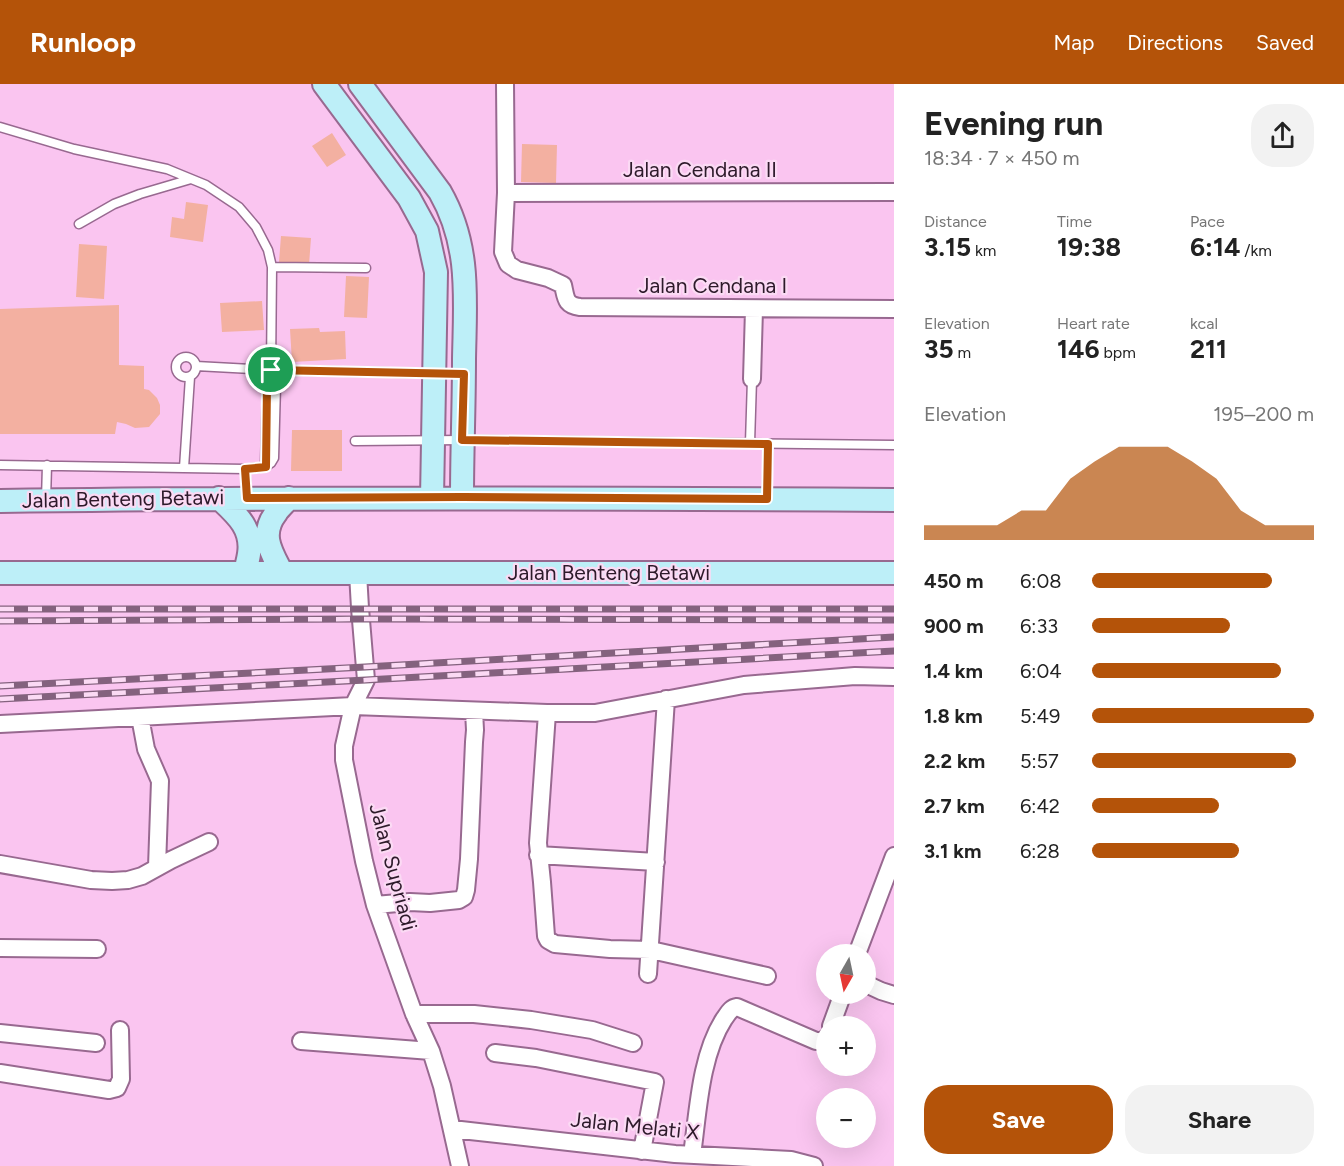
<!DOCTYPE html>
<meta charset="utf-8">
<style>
:root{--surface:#fff;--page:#f2f2f2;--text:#222;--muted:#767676;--accent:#b45309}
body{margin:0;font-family:Figtree,sans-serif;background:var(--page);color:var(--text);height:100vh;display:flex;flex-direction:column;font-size:22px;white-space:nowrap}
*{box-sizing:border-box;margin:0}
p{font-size:20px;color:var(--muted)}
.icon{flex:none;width:33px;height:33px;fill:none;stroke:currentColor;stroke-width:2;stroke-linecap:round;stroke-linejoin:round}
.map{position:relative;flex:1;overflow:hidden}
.side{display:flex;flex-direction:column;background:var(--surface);width:450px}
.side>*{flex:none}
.needle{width:39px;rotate:189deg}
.buttons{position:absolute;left:816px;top:860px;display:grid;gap:12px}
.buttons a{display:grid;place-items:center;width:60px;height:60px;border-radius:50%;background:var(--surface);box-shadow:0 6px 24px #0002;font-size:30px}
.pin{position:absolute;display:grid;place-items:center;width:51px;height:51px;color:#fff;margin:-26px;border:3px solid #fff;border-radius:50%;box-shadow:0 2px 6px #0007}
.round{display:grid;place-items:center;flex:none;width:63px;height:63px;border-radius:24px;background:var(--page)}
.headline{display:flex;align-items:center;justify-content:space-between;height:102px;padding:0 30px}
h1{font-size:33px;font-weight:700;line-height:45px}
.metrics{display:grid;grid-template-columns:repeat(3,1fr);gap:9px;height:102px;padding:6px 30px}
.metrics div{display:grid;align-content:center}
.metrics b{font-size:26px;font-weight:700}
.metrics small{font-size:16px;font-weight:400}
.metrics p{font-size:16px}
.chart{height:168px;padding:12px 30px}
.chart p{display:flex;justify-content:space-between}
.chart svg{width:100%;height:108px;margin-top:6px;fill:var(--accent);opacity:.7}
.cta{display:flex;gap:12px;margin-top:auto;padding:12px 30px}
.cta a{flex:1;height:69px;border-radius:24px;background:var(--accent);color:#fff;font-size:24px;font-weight:700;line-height:69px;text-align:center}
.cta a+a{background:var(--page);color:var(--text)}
ul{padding:0 30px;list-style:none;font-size:20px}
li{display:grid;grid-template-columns:96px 72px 1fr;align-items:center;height:45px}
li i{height:15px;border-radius:8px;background:var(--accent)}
header{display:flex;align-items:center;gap:36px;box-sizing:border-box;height:84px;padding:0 30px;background:var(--accent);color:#fff}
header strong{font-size:28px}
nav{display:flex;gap:33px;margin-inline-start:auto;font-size:21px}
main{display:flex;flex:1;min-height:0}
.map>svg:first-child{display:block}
</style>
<header>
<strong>Runloop</strong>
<nav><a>Map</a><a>Directions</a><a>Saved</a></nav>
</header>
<main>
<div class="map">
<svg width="894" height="1082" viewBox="0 0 894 1082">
<rect width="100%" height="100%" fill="#fac5f0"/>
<!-- building -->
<path fill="#f3b0a1" d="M332,49L346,71L327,83L312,62Z
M522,60L557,61L556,99L521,98Z
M186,118L208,121L203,158L170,153L172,133L184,135Z
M281,152L311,154L309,181L279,178Z
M79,160L107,162L104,215L76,213Z
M346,192L369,193L367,234L344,233Z
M262,217L264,246L222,248L220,219Z
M119,221V281L144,282V305L149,306L157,314L160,321V330L149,343L135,344L126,340L117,338L115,350H0V225Z
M319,244L320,248L345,247L346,275L292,278L290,245Z
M292,346H342V387H291Z"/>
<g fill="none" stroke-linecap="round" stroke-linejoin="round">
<defs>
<path id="lane" d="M0,43L74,65L167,85L206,101L239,123L256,143L268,166L272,183L271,286L267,302L265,383
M79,140L114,120L140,110L191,95
M272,183L366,184
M176 283a10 10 0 1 1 20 0a10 10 0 1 1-20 0Z
M196,282L271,286L464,290
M355,357L462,356L894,361
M750,359L752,295
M0,381L245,385L265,383
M265,383L271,379L274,374L276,301L271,286
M184,384L190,293
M245,385L247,414
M767,415L768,360
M46,416L47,381"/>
<path id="street" d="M505,0L506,109L503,168L508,180L517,186L548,194L563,201C566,214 565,221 580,223L894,225
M506,109L894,108
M752,295L754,225
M358,489L360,524L366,596L353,622L344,662V676L364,777L375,821L414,930L431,967L442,1002L460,1082
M547,629L538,759L542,798L546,852L548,856L555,860L610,865L651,866L767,892
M140,633L146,665L160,697L157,783
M0,640L353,622L547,629H595L744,601L855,592L894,593
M538,771L656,778
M0,780L91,796L112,797L128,796L142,792L171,776L209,758
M375,821L410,818L430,819L459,816L464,813L466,806L469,775L474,658L475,646L474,627
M0,864L97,865
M857,870L894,772
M648,890L666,615
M866,900L881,907L894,911
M414,930H474L531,936L592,946L633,959
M831,942L843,909
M0,949L96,959
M301,957L431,967
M495,969L536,974L655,998L642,1067
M0,989L109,1006L117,1004L121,995L120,946
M452,1045L675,1070L791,1076L814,1082
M692,1071C698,1029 700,972 724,935C728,930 730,924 737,923L816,957H824L826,954"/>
<path id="secondary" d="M324,0L409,114L427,147L436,188L432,414
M360,0L440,108C471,162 465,216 464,275C464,321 462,367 462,413
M219,414C236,430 253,444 249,470C248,477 246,483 245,489
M0,417C298,413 596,414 894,416
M0,489H894
M282,489C272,469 259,451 276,429C279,424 285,419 289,414"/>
</defs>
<!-- lane casing -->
<use href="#lane" stroke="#986990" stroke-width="11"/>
<!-- street casing -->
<use href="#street" stroke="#986990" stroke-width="20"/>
<!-- secondary casing -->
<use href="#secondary" stroke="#986990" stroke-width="26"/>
<!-- lane -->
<use href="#lane" stroke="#fff" stroke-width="8"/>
<!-- street -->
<use href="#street" stroke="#fff" stroke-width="16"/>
<!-- secondary -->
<use href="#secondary" stroke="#bdeff8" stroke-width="22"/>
<defs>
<path id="rail" d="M0,525H894
M0,537L360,535L894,536
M0,602L365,583L894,553
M0,615L366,596L894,567"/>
</defs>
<!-- rail casing -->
<use href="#rail" stroke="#84627e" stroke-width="7"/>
<!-- rail -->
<use href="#rail" stroke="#fbdaf4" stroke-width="4.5" stroke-dasharray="14" stroke-linecap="butt"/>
</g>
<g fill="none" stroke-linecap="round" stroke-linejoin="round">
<defs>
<path id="route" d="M271,286L464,290L462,356L768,360L767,415L462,413L247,414L245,385L266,383L267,302Z"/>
</defs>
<!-- route casing -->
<use href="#route" stroke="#fff" stroke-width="12"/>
<!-- route -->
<use href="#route" stroke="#b45309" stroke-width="8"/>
</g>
<g text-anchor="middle" stroke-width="4.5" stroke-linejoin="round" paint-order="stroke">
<!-- street labels -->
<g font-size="21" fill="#2d1a2a" stroke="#fbdaf4">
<text x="700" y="93">Jalan Cendana II</text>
<text x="713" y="209">Jalan Cendana I</text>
<text transform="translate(123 415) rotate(-1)" y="7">Jalan Benteng Betawi</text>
<text x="609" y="496">Jalan Benteng Betawi</text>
<text transform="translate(393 783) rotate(75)" y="7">Jalan Supriadi</text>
<text transform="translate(635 1042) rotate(6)" y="7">Jalan Melati X</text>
</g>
</g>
</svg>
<div class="buttons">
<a><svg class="needle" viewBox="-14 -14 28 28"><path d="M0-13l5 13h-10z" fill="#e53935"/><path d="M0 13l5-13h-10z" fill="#767676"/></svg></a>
<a>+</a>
<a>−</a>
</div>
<div class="pin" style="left:271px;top:286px;background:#1e9e55"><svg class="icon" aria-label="arrive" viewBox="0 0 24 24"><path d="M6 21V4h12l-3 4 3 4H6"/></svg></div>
</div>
<section class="side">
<div class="headline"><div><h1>Evening run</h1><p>18:34 · 7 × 450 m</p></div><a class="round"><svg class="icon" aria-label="share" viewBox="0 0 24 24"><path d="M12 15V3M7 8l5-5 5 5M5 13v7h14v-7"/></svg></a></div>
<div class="metrics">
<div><p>Distance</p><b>3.15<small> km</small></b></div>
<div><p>Time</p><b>19:38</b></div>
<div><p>Pace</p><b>6:14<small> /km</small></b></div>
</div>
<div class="metrics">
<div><p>Elevation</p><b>35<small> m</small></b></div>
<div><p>Heart rate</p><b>146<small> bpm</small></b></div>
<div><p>kcal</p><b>211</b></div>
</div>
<div class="chart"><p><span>Elevation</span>195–200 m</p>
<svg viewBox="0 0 160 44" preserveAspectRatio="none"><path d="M0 44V38L10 38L20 38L30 38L40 32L50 32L60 19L70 12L80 6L90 6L100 6L110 12L120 19L130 32L140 38L150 38L160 38V44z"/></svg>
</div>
<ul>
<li><b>450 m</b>6:08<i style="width:81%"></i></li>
<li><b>900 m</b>6:33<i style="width:62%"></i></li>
<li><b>1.4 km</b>6:04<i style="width:85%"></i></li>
<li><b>1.8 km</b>5:49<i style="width:100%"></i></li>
<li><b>2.2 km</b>5:57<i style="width:92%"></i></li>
<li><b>2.7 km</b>6:42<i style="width:57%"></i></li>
<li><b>3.1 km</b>6:28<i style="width:66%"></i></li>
</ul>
<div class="cta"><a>Save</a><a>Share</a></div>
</section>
</main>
